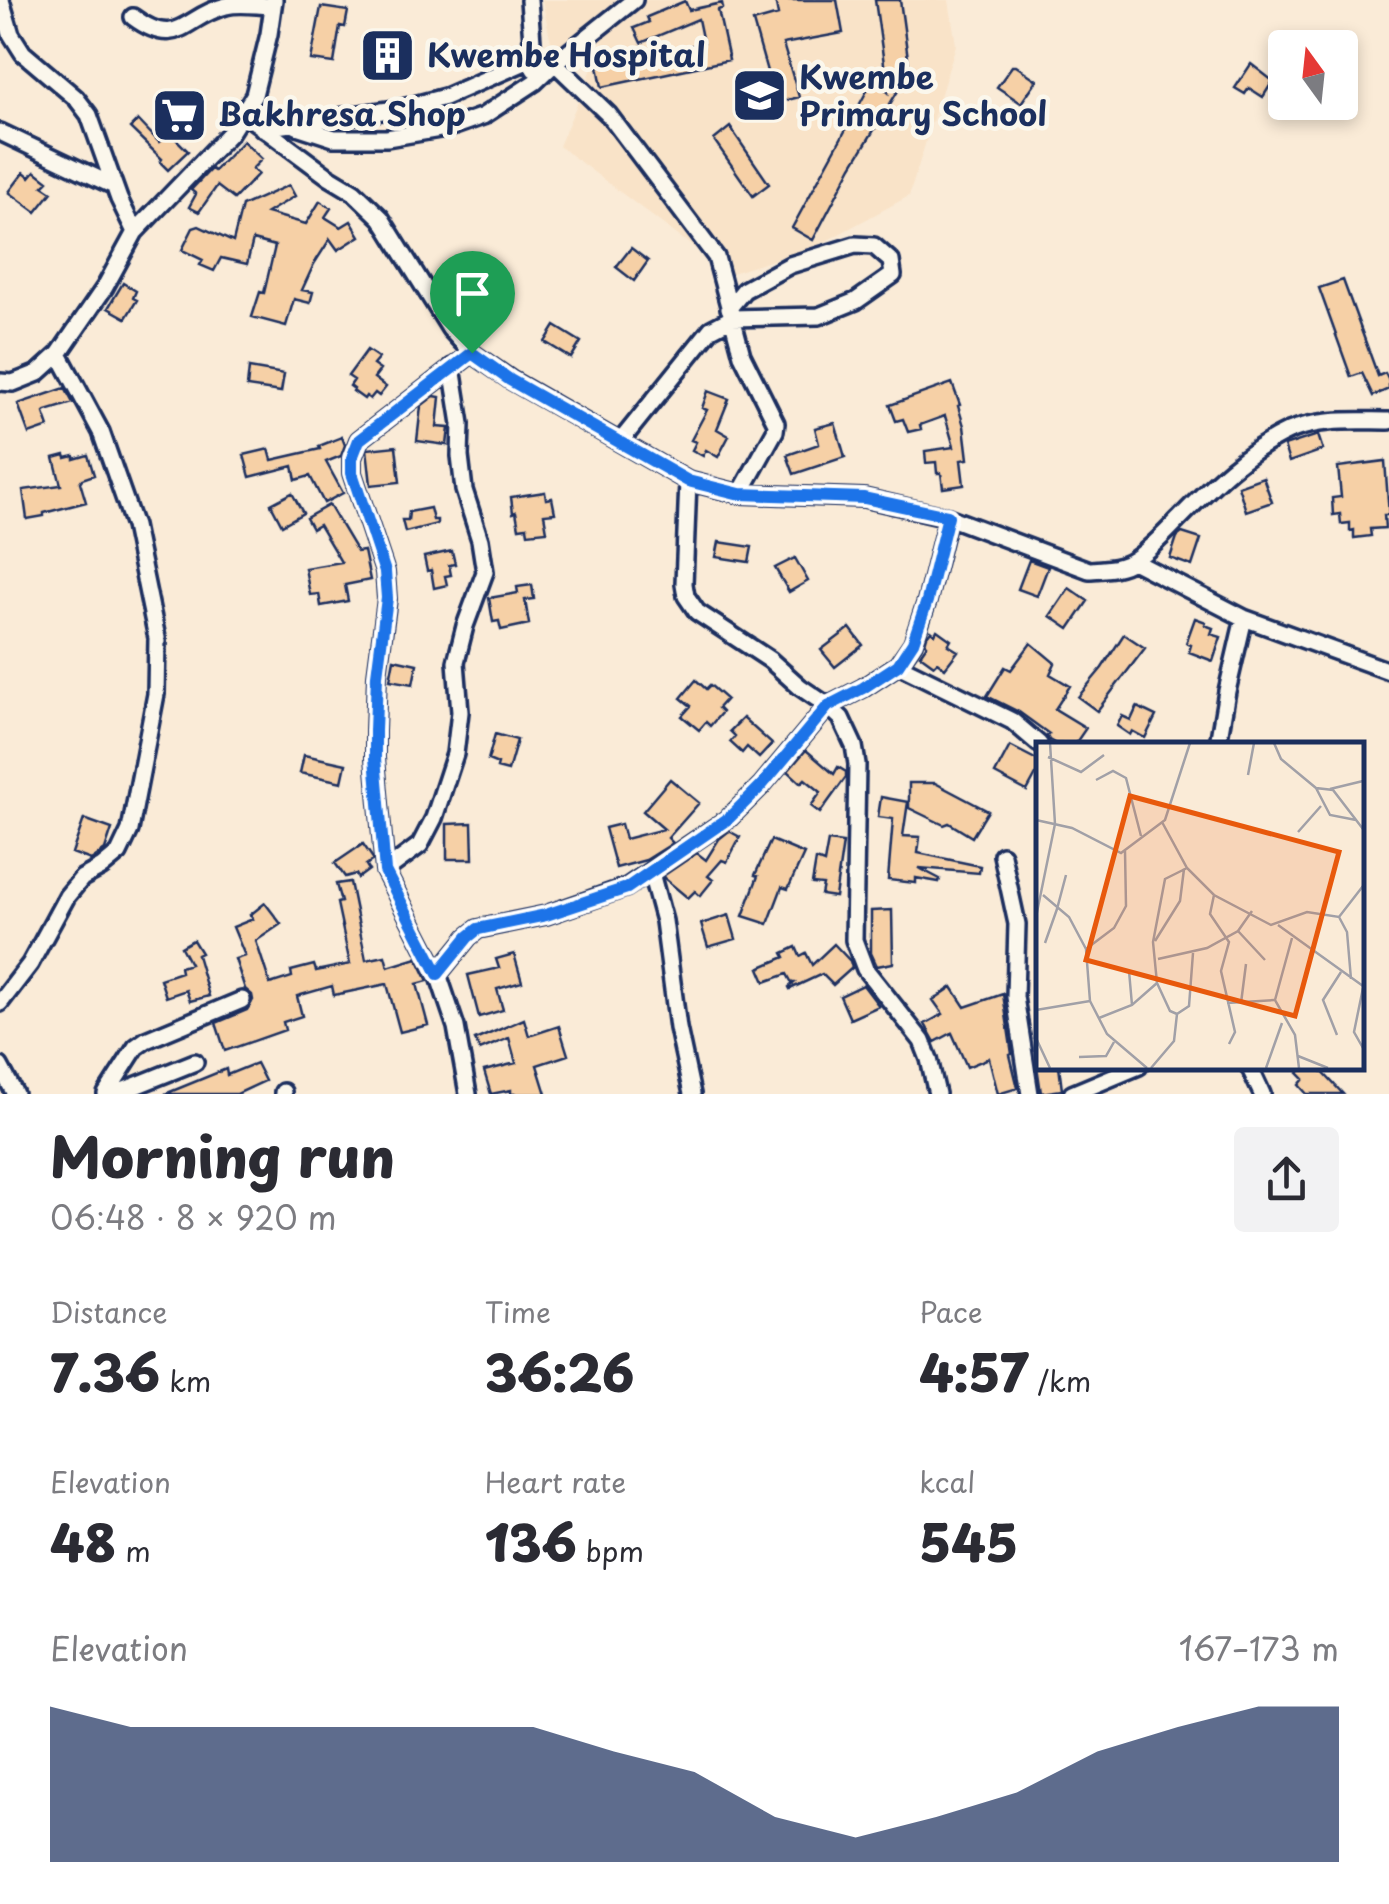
<!DOCTYPE html>
<meta charset="utf-8">
<style>
:root{--surface:#fff;--page:#f2f2f3;--text:#2b2b33;--muted:#7c7c81;--accent:#1b2f5e}
body{margin:0;font-family:"Playpen Sans",sans-serif;background:var(--page);color:var(--text);height:100vh;display:flex;flex-direction:column;font-size:38px;white-space:nowrap}
*{box-sizing:border-box;margin:0}
p{font-size:32px;color:var(--muted)}
.icon{flex:none;width:55px;height:55px;fill:none;stroke:currentColor;stroke-width:2;stroke-linecap:round;stroke-linejoin:round}
.map{position:relative;height:1094px;overflow:hidden}
.panel{display:flex;flex-direction:column;background:var(--surface);flex:1}
.panel>*{flex:none}
.needle{width:65px;rotate:345deg}
.fabs{position:absolute;left:1268px;top:30px;display:grid;gap:20px}
.fabs a{display:grid;place-items:center;width:90px;height:90px;border-radius:10px;background:var(--surface);box-shadow:0 5px 15px #0003;font-size:50px}
.pin{position:absolute;display:grid;place-items:center;width:85px;height:85px;color:#fff;margin:-102px -42px;border-radius:50% 50% 50% 0;rotate:-45deg;box-shadow:0 0 10px #0007}
.pin .icon{rotate:45deg}
.round{display:grid;place-items:center;flex:none;width:105px;height:105px;border-radius:10px;background:var(--page)}
.summary{display:flex;align-items:center;justify-content:space-between;height:170px;padding:0 50px}
h1{font-size:55px;font-weight:800;line-height:75px}
.figures{display:grid;grid-template-columns:repeat(3,1fr);gap:15px;height:170px;padding:10px 50px}
.figures div{display:grid;align-content:center}
.figures b{font-size:50px;font-weight:800}
.figures small{font-size:28px;font-weight:400}
.figures p{font-size:28px}
.chart{height:280px;padding:20px 50px}
.chart p{display:flex;justify-content:space-between}
.chart svg{width:100%;height:180px;margin-top:10px;fill:var(--accent);opacity:.7}
.map>svg:first-child{display:block}
</style>
<div class="map">
<svg width="1389" height="1094" viewBox="0 0 1389 1094">
<rect width="100%" height="100%" fill="#faebd7"/>
<filter id="ink" filterUnits="userSpaceOnUse"><feTurbulence type="fractalNoise" baseFrequency=".01" numOctaves="2"/><feDisplacementMap in="SourceGraphic" scale="20" xChannelSelector="R" yChannelSelector="G"/><feConvolveMatrix kernelMatrix="1 2 1 2 8 2 1 2 1" color-interpolation-filters="sRGB"/></filter>
<g filter="url(#ink)">
<!-- built -->
<path fill="#f9e3c8" d="M542,0H949L956,45L909,196L817,246L729,274L559,146L604,41L565,57L557,70Z"/>
<!-- building -->
<path fill="#f6d0a6" stroke="#1b2f5e" stroke-width="2.5" d="M775,0H837L843,33L783,44L799,97L776,103L753,22L778,15Z
M875,0H900L911,80L904,81L852,166L813,240L792,228L874,78L888,92Z
M685,1L689,10L722,3L723,8L718,10L729,60L602,87L598,66L703,43L698,19L641,43L634,28L649,22L647,17Z
M321,7L348,11L345,27L340,26L334,63L311,60Z
M1251,64L1273,81L1263,97L1249,88L1245,94L1235,88Z
M1012,66H1016L1037,80L1021,103L997,87Z
M138,120L159,142L169,132L188,151L168,170L160,162L162,159L130,128Z
M730,127L769,184L753,196L714,140Z
M243,141L262,159L252,169L258,174L234,199L217,186L199,212L189,207L196,194L191,190L211,169L214,171Z
M35,171L48,181L43,186L52,192L36,212L9,192L24,172L30,177Z
M289,185L295,196L267,213L306,224L320,201L331,208L325,217L341,227L351,221L360,236L338,250L330,239L314,264L302,290L313,292L310,303L294,299L286,326L252,317L260,292L264,293L275,246L253,240L247,264L221,258L214,271L200,265L203,260L182,250L193,228L199,226L233,242L242,206Z
M631,248L648,261L634,281L616,267Z
M1343,280L1378,376L1385,373L1389,381V389L1373,396L1362,373L1351,377L1319,288Z
M123,283L136,291L133,298L137,300L126,318L108,308Z
M555,326L581,342L571,358L545,342Z
M367,350L379,358L373,365L380,370L374,378L386,387L379,396L375,393L370,399L366,396L364,399L353,391L354,389L350,386L354,380L348,376Z
M249,368L284,374L281,392L247,387Z
M952,383L960,405L958,406L964,426L968,459L961,460L964,485L943,488L941,473H937L936,462L926,463L925,451L954,447L945,416L920,425L921,429L908,432L903,419L896,421L890,405Z
M65,388L73,403L46,411L44,413L49,427L29,434L18,404Z
M708,391L729,399L717,429L729,436L718,457L706,450L703,456L692,450L696,442L691,440L707,410L702,408Z
M434,396L440,397L437,427L449,428L447,445L417,441L421,406Z
M835,423L845,457L794,474L787,455L819,444L815,428Z
M1318,435L1323,450L1289,462L1284,446Z
M342,437L345,445L341,456L326,462L343,493L324,503L310,476L296,480L293,466L250,477L244,455L269,449L272,460L320,449L319,446Z
M396,446L400,482L371,485L367,449Z
M65,455L66,458L74,456V459L88,455L94,475L82,479L80,482L86,502L44,513V516L27,519L23,490L61,485L54,458Z
M1385,461L1389,515H1384L1385,528L1370,529L1371,536L1354,538V530L1350,531V523L1341,524L1340,514L1333,515L1332,498L1341,497L1338,467Z
M1263,477L1272,502L1246,511L1238,486Z
M545,492L546,499L552,498L555,513L544,514L547,531L528,533L527,527L519,528L516,512L513,513L511,497Z
M292,493L303,513L282,525L271,504Z
M329,505L357,552L364,551L370,580L345,585L348,601L321,606L319,594L310,595L305,568L341,562L319,525L312,529L306,518Z
M430,508L433,520H437V524L405,532L402,520H408L409,512Z
M1182,533L1201,539L1192,566L1170,558L1177,537Z
M719,542L752,547L749,562L716,557Z
M452,551L455,564L449,565L451,575L445,576L447,585L434,588L431,570L427,571L424,557Z
M795,558L808,581L789,592L775,568Z
M1029,560L1048,567L1037,596L1018,589Z
M532,585L534,599L525,600L529,624L501,630L499,621L493,622L489,598L518,593L517,587Z
M1069,588L1088,601L1069,629L1050,616Z
M1195,618L1206,622L1205,625L1213,628L1211,634L1221,637L1213,661L1189,652L1191,645L1186,643Z
M850,628L863,645L835,667L821,650Z
M937,630L951,640L948,645L958,651L945,668L937,662L934,665L920,655L927,645L925,643L927,636L931,631L935,634Z
M1124,634L1145,648L1097,711L1078,697L1102,668Z
M1031,643L1055,663L1050,674L1070,686L1055,709L1086,728L1075,744H1056L1049,740L1047,736L1049,734L1019,712L987,696L1005,667L1011,670Z
M394,659L417,664L413,684L390,680Z
M696,680L706,689L710,685L726,699L718,708L722,712L710,726L706,722L699,730L682,716L691,706L681,698Z
M1137,707L1156,716L1145,738L1132,731L1130,735L1117,726L1122,716L1131,720Z
M743,718L772,744L759,758L747,747L742,753L730,742L735,736L730,731Z
M495,734L517,740L508,771L497,768L498,764L488,760Z
M1010,746L1039,761V769L1027,791L995,774Z
M806,750L834,774L838,767L846,772V777L820,813L811,806L821,792L805,779L801,783L788,771Z
M304,755L346,764L342,782L300,773Z
M670,779L699,803L668,838L673,843L646,860L616,868L605,828L621,824L625,839L664,829L643,811Z
M909,783H935L988,811L972,837L949,823L944,825L909,808Z
M881,797L908,802L903,836L920,837L918,853L980,866L979,873L919,868L940,879L939,882L916,878V883L888,880L893,819L878,817Z
M84,819L112,829L105,850L91,860L72,853Z
M472,823L473,859H447V824Z
M729,831L740,837L727,862L722,860L708,876L713,880L700,896L695,891L688,898L664,878L663,876L697,853L706,860L719,839Z
M771,840L804,854L788,889L782,887L768,924L743,916L758,876L755,875Z
M828,841L843,843L835,897L821,895L823,885L812,884L816,860L824,863Z
M363,844L372,857L373,860L366,865L369,870L358,878L356,874L345,877L335,863Z
M350,882L366,960L385,956L388,967L417,958L428,981L417,984L428,1025L400,1032L387,984L334,995L332,986L297,996L302,1016L283,1022L285,1030L225,1051L216,1023L247,1010L253,1000L252,995L245,989L235,959L245,956L233,927L253,919L250,915L265,903L281,924L256,941L270,984L292,977L291,971L314,965L316,971L350,964L337,903L341,902L336,884Z
M892,910L893,963L877,966L871,953V911Z
M729,915L736,939L708,947L701,924Z
M193,940L201,953L197,955L209,996L190,1001L186,990L166,997L160,979L181,972L180,967L190,964L181,947Z
M834,944L850,961L852,968L833,985L822,974L790,989L789,987L794,983H792L787,974L765,982L759,968L785,957L783,953L796,947L800,956L806,953L812,965Z
M514,954L522,982L497,989L503,1010L479,1017L468,975L499,968L496,959Z
M863,985L879,1006L850,1019L840,996Z
M952,987L965,1007L1003,994L1012,1054L1010,1055L1018,1088L998,1094L989,1058L967,1067L952,1033L935,1042L925,1024L943,1014L933,1000Z
M524,1019L529,1036L559,1026L568,1055L537,1065L546,1094H511V1090L491,1094L484,1071L516,1063L509,1038L480,1050L475,1040Z
M256,1063L265,1081L237,1094H165L226,1069L227,1075Z
M1037,1066H1059L1062,1090L1041,1093Z
M1304,1066H1317L1343,1094H1307L1299,1085L1304,1079L1298,1073Z"/>
<g fill="none" stroke-linecap="round" stroke-linejoin="round">
<defs>
<path id="minor" d="M1,0L11,34L23,53L76,98L89,115L119,199L135,232
M529,0L534,69
M133,17C179,51 184,16 226,6C240,2 258,6 273,6
M243,113L329,177L354,192L381,218L450,329L472,353L511,380L688,481L740,494L864,498L948,517L1089,570C1105,569 1121,569 1134,560C1151,549 1166,532 1180,518C1213,484 1246,451 1289,431C1321,418 1355,421 1389,421
M297,126L334,138H387L452,127L483,116L535,82L555,63L634,0
M262,128L403,108L445,97L532,59L555,63L609,115L716,257L742,355L776,423L775,431L740,494
M0,132L114,186
M0,382L13,383L38,373L59,354L105,287L135,232L230,133L254,95L269,34L274,0
M620,442L711,329L732,318L819,316L856,301L893,275L891,261L874,246L855,245L790,265L744,290L729,308
M688,481L684,584L686,596L697,612L770,660L800,687L828,706L841,718L854,746L857,764L854,940L865,969L922,1041L929,1059L937,1094
M1133,561L1244,618L1389,671
M898,665L1012,721L1039,744
M1218,744L1227,691L1244,618
M1002,855L1017,924L1015,997L1030,1094
M385,871L420,845L434,818L455,754L460,712L456,662L465,626L485,572L480,540L464,490L460,456L461,424L452,367
M651,873L664,921L678,1028L692,1094
M438,974L468,937L478,929L546,915L627,887L729,818L762,785L828,706L863,688L898,665L913,643L927,601L948,517
M0,1003L30,964L67,896L82,878L102,867L119,853L130,830L156,694L157,638L134,526L101,432L59,354
M0,1066L15,1094
M1249,1066L1262,1094
M283,1092V1094
M106,1094L136,1047L146,1040L242,1000
M115,1094L195,1062
M468,1094L456,1027L438,974L385,871L375,758V731L377,675L387,599L385,572L352,473V458L359,440L472,353
M1072,1094L1139,1066"/>
</defs>
<!-- minor casing -->
<use href="#minor" stroke="#1b2f5e" stroke-width="22"/>
<!-- minor -->
<use href="#minor" stroke="#fbf7ec" stroke-width="15"/>
</g>
</g>
<g fill="none" stroke-linecap="round" stroke-linejoin="round" filter="url(#ink)">
<defs>
<path id="route" d="M472,353L510,380L688,481L740,494L864,498L948,516L927,601L913,642L898,665L863,688L828,706L762,785L729,818L627,888L546,915L478,929L468,937L438,974L385,871L375,758V731L377,675L387,598L385,572L352,473V458L359,440Z"/>
</defs>
<!-- route casing -->
<use href="#route" stroke="#fff" stroke-width="20"/>
<!-- route -->
<use href="#route" stroke="#1a73e8" stroke-width="12"/>
</g>
<!-- icons -->
<defs>
<symbol id="building-square" viewBox="-11 -11 22 22"><rect x="-9" y="-9" width="18" height="18" rx="4" fill="#1b2f5e" stroke="#fbf7ec"/><path d="M-4-6H4V6H1V3H-1V6H-4ZM-2.5-4.3h1.7v1.8h-1.7ZM.8-4.3h1.7v1.8H.8ZM-2.5-1h1.7V.8h-1.7ZM.8-1h1.7V.8H.8Z" fill="#fff"/></symbol>
<symbol id="school-square" viewBox="-11 -11 22 22"><rect x="-9" y="-9" width="18" height="18" rx="4" fill="#1b2f5e" stroke="#fbf7ec"/><path d="M0-5L7-2L0 1L-7-2ZM-4 1L0 2.5L4 1V4Q0 6-4 4Z" fill="#fff"/></symbol>
<symbol id="supermarket-square" viewBox="-11 -11 22 22"><rect x="-9" y="-9" width="18" height="18" rx="4" fill="#1b2f5e" stroke="#fbf7ec"/><path d="M-6-5.5h2.5l.6 2H6L4.5 2H-2.5L-4.4-4H-6ZM-1.5 3.2a1.3 1.3 0 1 0 .1 0ZM3 3.2a1.3 1.3 0 1 0 .1 0Z" fill="#fff"/></symbol>
</defs>
<g fill-rule="evenodd">
<use href="#building-square" x="356" y="24" width="63" height="63"/>
<use href="#school-square" x="728" y="64" width="63" height="63"/>
<use href="#supermarket-square" x="148" y="84" width="63" height="63"/>
</g>
<g text-anchor="middle" stroke-width="9" stroke-linejoin="round" paint-order="stroke">
<!-- poi labels -->
<g font-size="32" font-weight="bold" fill="#1b2f5e" stroke="#fbf7ec" text-anchor="start">
<text x="427" y="67">Kwembe Hospital</text>
<text x="799" y="89">Kwembe<tspan x="799" dy="37">Primary School</tspan></text>
<text x="218" y="126">Bakhresa Shop</text>
</g>
</g>
<!-- overview -->
<g transform="translate(1036 742)">
<rect width="328" height="328" fill="#faebd7"/>
<path fill="none" stroke="#a1a0a7" stroke-width="2.5" d="M238,1L245,17L280,46L297,48L327,87M12,15L45,30L68,13M212,33L218,1M60,38L77,29L90,36L105,94M280,46L294,73L320,78M294,47L327,39M0,78L36,86L85,111L129,78L154,1M126,80L151,126L178,153L235,183L271,170L303,175L327,144M262,90L285,64M7,153L33,175L50,207L54,259L71,292L111,326M178,153L174,172L193,200L185,229L199,290L193,302M21,167L30,133M0,175L19,82L14,1M303,175L311,190L315,237M242,183L327,244M202,189L229,218M256,196L239,258L259,293L263,326M119,199L144,159L148,127M9,201L21,167M50,207L78,186L90,164L89,109M122,217L171,206L202,189L216,169M93,229L96,263M327,246L318,290L327,306M191,261L238,258M205,261L210,222M0,268L54,259M141,272L134,269L121,241L117,200L129,137L151,126M63,276L96,263L121,241M301,293L287,258L305,230M0,296L14,326M262,314L292,326M43,315L70,314L78,300M115,326L138,299L141,272L153,264L157,211M230,326L246,281"/>
<path fill="#e8590c" fill-opacity="0.15" stroke="#e8590c" stroke-width="5" d="M94,54L303,110L259,274L50,218Z"/>
<rect width="328" height="328" fill="none" stroke="#1b2f5e" stroke-width="5"/>
</g>
</svg>
<div class="fabs">
<a><svg class="needle" viewBox="-14 -14 28 28"><path d="M0-13l5 13h-10z" fill="#e53935"/><path d="M0 13l5-13h-10z" fill="#7c7c81"/></svg></a>
</div>
<div class="pin" style="left:472px;top:353px;background:#1e9e55"><svg class="icon" aria-label="arrive" viewBox="0 0 24 24"><path d="M6 21V4h12l-3 4 3 4H6"/></svg></div>
</div>
<section class="panel">
<div class="summary"><div><h1>Morning run</h1><p>06:48 · 8 × 920 m</p></div><a class="round"><svg class="icon" aria-label="share" viewBox="0 0 24 24"><path d="M12 15V3M7 8l5-5 5 5M5 13v7h14v-7"/></svg></a></div>
<div class="figures">
<div><p>Distance</p><b>7.36<small> km</small></b></div>
<div><p>Time</p><b>36:26</b></div>
<div><p>Pace</p><b>4:57<small> /km</small></b></div>
</div>
<div class="figures">
<div><p>Elevation</p><b>48<small> m</small></b></div>
<div><p>Heart rate</p><b>136<small> bpm</small></b></div>
<div><p>kcal</p><b>545</b></div>
</div>
<div class="chart"><p><span>Elevation</span>167–173 m</p>
<svg viewBox="0 0 160 44" preserveAspectRatio="none"><path d="M0 44V6L10 11L20 11L30 11L40 11L50 11L60 11L70 17L80 22L90 33L100 38L110 33L120 27L130 17L140 11L150 6L160 6V44z"/></svg>
</div>
</section>
